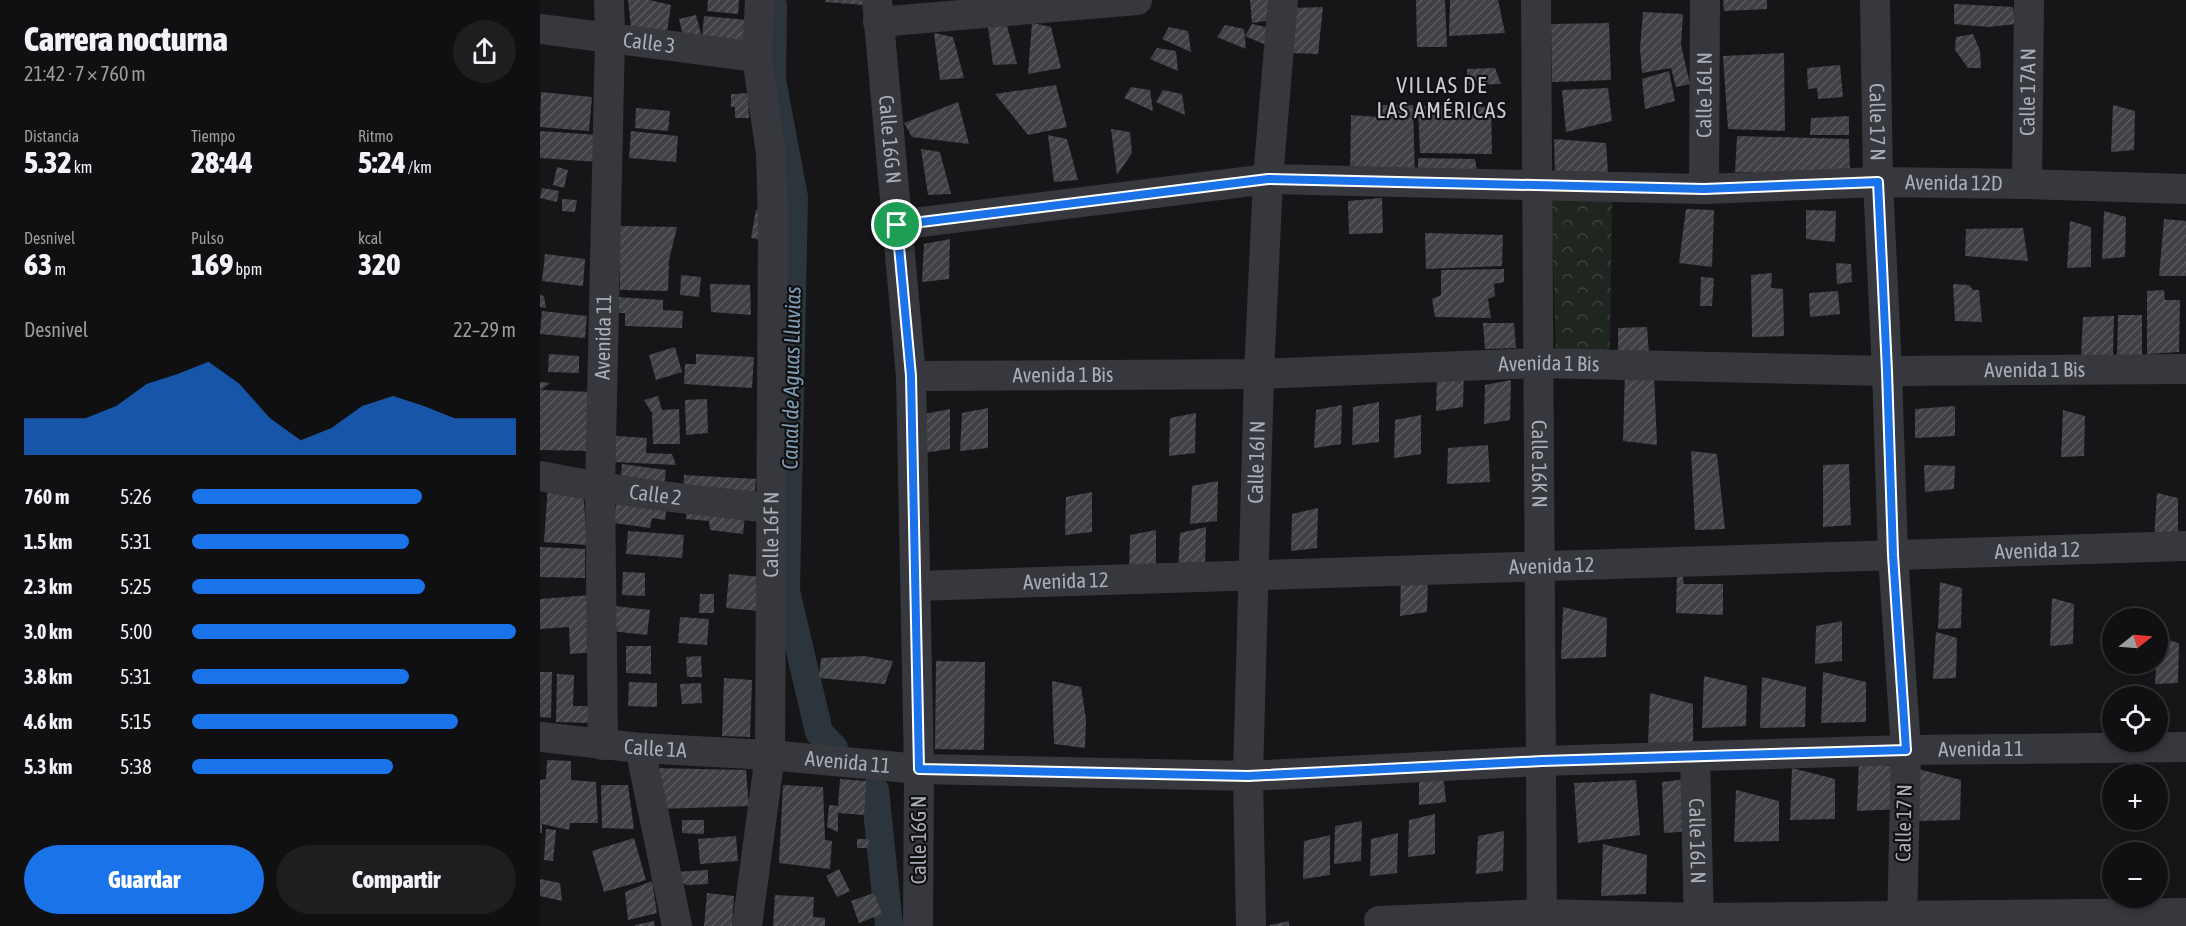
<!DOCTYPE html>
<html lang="es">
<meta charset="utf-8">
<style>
:root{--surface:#101012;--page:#1e1e20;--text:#f1f3f6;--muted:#9c9d9f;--line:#303032;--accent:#1a73e8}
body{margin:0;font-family:"Asap Condensed",sans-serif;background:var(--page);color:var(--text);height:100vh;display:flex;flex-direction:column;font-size:22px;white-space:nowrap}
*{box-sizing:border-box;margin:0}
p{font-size:20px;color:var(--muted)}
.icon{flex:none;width:33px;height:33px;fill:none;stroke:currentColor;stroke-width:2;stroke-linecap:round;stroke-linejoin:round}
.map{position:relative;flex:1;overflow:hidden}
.sheet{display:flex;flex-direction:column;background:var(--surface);width:540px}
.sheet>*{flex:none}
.needle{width:39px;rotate:73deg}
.controls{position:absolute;left:1562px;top:608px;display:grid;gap:12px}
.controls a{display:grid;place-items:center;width:66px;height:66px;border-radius:50%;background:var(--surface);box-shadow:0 3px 9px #0003,0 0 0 2px var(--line);font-size:30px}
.pin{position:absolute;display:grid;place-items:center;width:51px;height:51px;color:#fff;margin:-26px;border:3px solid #fff;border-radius:50%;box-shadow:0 2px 6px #0007}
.round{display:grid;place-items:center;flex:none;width:63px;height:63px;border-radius:32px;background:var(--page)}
.headline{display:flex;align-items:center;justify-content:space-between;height:102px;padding:0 24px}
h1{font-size:33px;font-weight:800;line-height:45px}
.stats{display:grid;grid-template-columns:repeat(3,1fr);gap:9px;height:102px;padding:6px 24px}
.stats div{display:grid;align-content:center}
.stats b{font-size:30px;font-weight:800}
.stats small{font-size:16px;font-weight:400}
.stats p{font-size:16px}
.chart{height:168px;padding:12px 24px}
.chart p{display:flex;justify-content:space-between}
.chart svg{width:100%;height:108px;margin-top:6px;fill:var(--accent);opacity:.7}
.primary-button{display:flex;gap:12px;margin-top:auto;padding:12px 24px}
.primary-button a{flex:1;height:69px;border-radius:36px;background:var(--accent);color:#fff;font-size:24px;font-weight:800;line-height:69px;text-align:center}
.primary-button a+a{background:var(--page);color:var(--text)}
ul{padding:0 24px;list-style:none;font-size:20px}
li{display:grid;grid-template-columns:96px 72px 1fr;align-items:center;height:45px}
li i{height:15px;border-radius:8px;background:var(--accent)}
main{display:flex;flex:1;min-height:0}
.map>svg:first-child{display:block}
</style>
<main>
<section class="sheet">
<div class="headline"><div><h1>Carrera nocturna</h1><p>21:42 · 7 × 760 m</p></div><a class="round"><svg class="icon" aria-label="share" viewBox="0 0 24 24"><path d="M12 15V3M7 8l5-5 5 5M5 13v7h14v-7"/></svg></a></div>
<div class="stats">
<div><p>Distancia</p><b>5.32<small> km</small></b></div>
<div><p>Tiempo</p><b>28:44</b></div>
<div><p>Ritmo</p><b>5:24<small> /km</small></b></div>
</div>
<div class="stats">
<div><p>Desnivel</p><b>63<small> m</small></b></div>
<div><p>Pulso</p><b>169<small> bpm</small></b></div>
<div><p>kcal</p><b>320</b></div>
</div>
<div class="chart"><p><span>Desnivel</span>22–29 m</p>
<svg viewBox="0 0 160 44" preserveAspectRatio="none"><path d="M0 44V29L10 29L20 29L30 24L40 15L50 11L60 6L70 15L80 29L90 38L100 33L110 24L120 20L130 24L140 29L150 29L160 29V44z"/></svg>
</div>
<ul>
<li><b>760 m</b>5:26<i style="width:71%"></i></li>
<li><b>1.5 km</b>5:31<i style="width:67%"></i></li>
<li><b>2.3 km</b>5:25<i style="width:72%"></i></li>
<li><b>3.0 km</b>5:00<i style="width:100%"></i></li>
<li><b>3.8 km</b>5:31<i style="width:67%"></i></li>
<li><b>4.6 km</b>5:15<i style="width:82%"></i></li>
<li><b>5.3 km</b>5:38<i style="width:62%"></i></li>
</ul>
<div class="primary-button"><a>Guardar</a><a>Compartir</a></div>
</section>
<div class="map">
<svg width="1646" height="926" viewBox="0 0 1646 926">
<defs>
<pattern id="park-crowns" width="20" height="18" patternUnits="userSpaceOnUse" patternTransform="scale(1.5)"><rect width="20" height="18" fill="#1e261f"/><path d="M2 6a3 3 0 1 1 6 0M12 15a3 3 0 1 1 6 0" fill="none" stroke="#3c433d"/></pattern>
<pattern id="building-hatch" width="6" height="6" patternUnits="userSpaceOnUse" patternTransform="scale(1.5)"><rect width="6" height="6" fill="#404145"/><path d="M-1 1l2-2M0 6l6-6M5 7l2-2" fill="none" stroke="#595a5e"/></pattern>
</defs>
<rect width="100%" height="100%" fill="#161618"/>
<!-- park -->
<path fill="url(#park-crowns)" d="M1011,194L1072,201L1070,353L1016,350Z"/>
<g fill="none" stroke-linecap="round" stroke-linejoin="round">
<!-- canal -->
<path stroke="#2c353c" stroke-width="28" d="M233,6L232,80L254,197L246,591L279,732L294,748
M335,790L349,926"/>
</g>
<!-- building -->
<path fill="url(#building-hatch)" d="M88,0H109L131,5L127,32L91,28Z
M168,0H199L198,14L167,11Z
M286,0H325L324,5L285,2Z
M710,0H729L731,20L712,23Z
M876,0H905L907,47H877Z
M910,0H958L965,33L909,36Z
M1183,0H1227V9L1184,11Z
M1414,4L1473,7L1475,24L1449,27L1414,24Z
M783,7L778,54L751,53V8Z
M1103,12L1143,14L1141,45L1150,84L1136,87L1131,68L1102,73L1100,48Z
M156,15L162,38L164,16L207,20L204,47L145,44L139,19Z
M447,19L466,22L477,64L453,65Z
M492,23L511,27L521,68L488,74Z
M1069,23L1071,80L1012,82L1011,24Z
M712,24L731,28L733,48L705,36Z
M685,25L704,29L706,49L677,37Z
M629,27L648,31L651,52L622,39Z
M394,33L413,37L424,78L400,80Z
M1433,34L1440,51L1441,68H1428L1415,50L1416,37Z
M617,48L636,51L638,71L610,59Z
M1244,53L1245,131L1188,129L1183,56Z
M1300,65L1303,97L1278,99L1277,88L1268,89L1267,68Z
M955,68L961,84L927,85V69Z
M1129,71L1135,101L1105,109L1102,79Z
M516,85L527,127L488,135L455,94Z
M591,87L610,90L613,111L584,98Z
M1068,88L1072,121L1026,132L1022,90Z
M623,90L642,94L645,115L616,102Z
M1,92L52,97L49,131L0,127Z
M208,93L209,118H195V107H191V94Z
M418,102L429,144L372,137L364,123Z
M839,105H873L875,178H810L811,115L838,117Z
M1573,105L1595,111L1594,150L1571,152Z
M878,106L951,107L952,154L880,153Z
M96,108L130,111L128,131L95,128Z
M1309,116V135H1270L1271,118Z
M571,129L590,132L592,153L577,175Z
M0,131L59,135L58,162L0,158Z
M91,131L138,136L136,162L89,158Z
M508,135L527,139L538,180L514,182Z
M1197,136L1309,139L1310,174L1195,172Z
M1014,139L1066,143L1068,172L1015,173Z
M381,149L400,152L411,194L388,195Z
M878,158L935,159L938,177H878Z
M17,167L28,170L24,188L13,185Z
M2,188L19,191L17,202L0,198Z
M842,198L843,233L809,234L808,201Z
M22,199L37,200L35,212L22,211Z
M1146,209L1174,210L1172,267L1139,263Z
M216,210L228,213L224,240L211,238Z
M1266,210L1296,211L1295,242L1266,239Z
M1564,211L1586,217L1585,257L1562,259Z
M1624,219L1646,221V276H1619Z
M1530,221L1551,227V267L1527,268Z
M80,226L137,227L129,260L128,291L80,290Z
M1483,228L1488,261L1425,256L1426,229Z
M885,233L963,235L962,266L886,269Z
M410,239L409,279L382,282L384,244Z
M5,254L45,259L43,286L2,281Z
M1296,263L1311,264L1312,282L1297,284Z
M964,269V282L954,284L955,296L948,299L951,318L895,317L892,299L901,295V270Z
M1232,273L1231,288L1243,289L1244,336L1212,337L1211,275Z
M141,275L161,277L159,297L140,295Z
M1161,277L1174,278L1172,306H1160Z
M170,284L210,285L211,315L171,312Z
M1413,284L1429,285L1433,290H1439L1442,322L1415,321Z
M1624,290L1625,300H1640L1639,352L1607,354V291Z
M1298,291L1300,314L1270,317L1269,293Z
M0,295L4,296L6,308L0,307Z
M77,297L123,300V310L143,311L142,328L85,326V313H76Z
M2,311L47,316L45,338L0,334Z
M1578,315H1602V357L1577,358Z
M1574,316L1573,355L1541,356L1543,317Z
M943,323H974L976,348L945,349Z
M1107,327L1109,355H1078V328Z
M135,347L142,372L116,380L109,355Z
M9,354L39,356V373L8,372Z
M156,354L214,357L212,388L144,384L145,364H156Z
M924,368L923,407L896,411L897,373Z
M1085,373L1114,376L1117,445L1083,441Z
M971,380L970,420L944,424L945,385Z
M0,382L10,383L1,390L52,392L51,451L0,450Z
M118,396L122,410L139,409L140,444H113L112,413L104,400Z
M167,399L168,433L146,435L145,400Z
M839,402V442L812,445L813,407Z
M802,405L801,444L774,448L776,410Z
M1415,406V436L1375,438V409Z
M448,408V448L420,451L422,413Z
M410,409V449L383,453L384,414Z
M1523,410L1545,416L1544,456L1521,457Z
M656,413L655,453L629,456L630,418Z
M881,415V454L854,458L855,420Z
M76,436L107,438L106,453L132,454L136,465L75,462Z
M948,445L950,482L907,484L908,448Z
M1151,451L1177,454L1185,529L1155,530Z
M82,464L126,470L123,494L80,488Z
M1309,464L1311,525L1283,527V465Z
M1384,465L1415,466L1414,489L1385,492Z
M144,475L216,479L214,500L143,495Z
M678,481L677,521L650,524L652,486Z
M8,485L43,488L47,545L4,542Z
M552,492V532L525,535L526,497Z
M1617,493L1638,498V538L1614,540Z
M77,495L127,504L125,520L112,518L110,528L74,523Z
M147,501L206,506L203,534L170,530L169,521L146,519Z
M778,508L777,548L751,551L752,514Z
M666,527L665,567L638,571L640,533Z
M616,530V570L589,574L590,535Z
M88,531L144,535L142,558L86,554Z
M0,547L45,549V578L0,577Z
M1142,571L1144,584H1183V615L1136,613L1137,572Z
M83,572L105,573V596L82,595Z
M888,572L887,612L860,616L861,577Z
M189,574L222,577L219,611L186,608Z
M1400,582L1422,588L1421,628L1398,629Z
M160,594H174V613H159Z
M51,595L55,652L30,654L29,627L0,629V599Z
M1512,598L1534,604L1533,644L1510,646Z
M74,606L110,610L107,635L71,631Z
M1023,607L1067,618L1066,657L1021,659Z
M140,617L169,619L167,645L138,643Z
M1302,621V661L1275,664L1276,626Z
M1396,632L1417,638L1416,678L1393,679Z
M1618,637L1639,643L1638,683L1615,684Z
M86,646H111V674L86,673Z
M161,656L162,677H147L146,657Z
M324,656L353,661L345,684L279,678L281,658Z
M396,661L445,662L444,750L395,749Z
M0,672H12L11,718L0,717Z
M1283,672L1326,682V722L1281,723Z
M17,674L34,675L33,706H51L50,723L16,722Z
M1164,676L1207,686L1206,726L1162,728Z
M1222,677L1266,687L1265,727L1220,728Z
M184,678L212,680L210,737L182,736Z
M512,681L541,687L546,719L545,748L514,744Z
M89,682L117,683V707L88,706Z
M161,683L162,703L142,704L140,684Z
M1110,693L1153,704V743L1108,745Z
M1319,759L1362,769V809L1317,811Z
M7,760L31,761V780L56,782L58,823H30L29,830L2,824V833H0V780L6,779Z
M112,768L206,770L209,806L119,809Z
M1252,768L1295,779V819L1250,820Z
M1378,769L1421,780L1420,820L1376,821Z
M903,772L906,802L879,805V774Z
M300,779L326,781L324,815L298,813V832L287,827L289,805L298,806Z
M1147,779L1152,831L1124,833L1122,782Z
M1096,780L1100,835L1038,843L1034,783Z
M61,785H88L94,829L62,828Z
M243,785L283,787L285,840L292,841L290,869L239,863Z
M1196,790L1239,801V841L1194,842Z
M895,814V854L868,857L869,820Z
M142,820H164V834L142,833Z
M822,821L821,861L794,864L795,826Z
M6,829L16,830L13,861L4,860Z
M964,831L963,871L936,874L938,836Z
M858,833L857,873L830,876L831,839Z
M790,835V875L763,879L764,841Z
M196,836L198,861L160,864L158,839Z
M94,838L106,880L64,892L52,851Z
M317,839H329L328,848H317Z
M1063,844L1107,855L1106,894L1061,896Z
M299,869L310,891L297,897L286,876Z
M168,870V884L147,885L133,879L134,872Z
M0,879L20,883L22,901L0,896Z
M112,881L117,913L88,920L85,892Z
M167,893L194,896L192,926H164Z
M334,893L342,914L319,923L311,901Z
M235,895L274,897L273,917L285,918V926H233Z
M114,921L115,926H95V925Z
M749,921V926H730V925Z"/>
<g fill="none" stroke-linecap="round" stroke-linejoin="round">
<!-- minor -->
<g stroke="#37383d" stroke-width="30">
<path id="s1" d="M337,0L371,376L379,769L378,926"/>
<path id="s2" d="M996,0L1002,926"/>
<path id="s3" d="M1335,0L1338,182L1347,371L1353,555L1366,750L1362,926"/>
<path d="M338,22L597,0"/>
<path id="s4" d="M0,29L217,57"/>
<path id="s5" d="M1487,184L1489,0"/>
<path id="s6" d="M1164,189L1165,0"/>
<path id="s7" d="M357,225L728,179L1164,189L1338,182L1487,184L1646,189"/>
<path id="s8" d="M371,376L719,374L998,363L1347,371L1646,369"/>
<path id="s9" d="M0,476C77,492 153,500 231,508"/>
<path id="s10" d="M376,586L1646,546"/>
<path id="s11" d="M0,737L100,748L230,755L379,769L708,776L1002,761L1366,750L1646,747"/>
<path id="s12" d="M63,745L60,488L70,37L69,0"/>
<path d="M100,748L137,926"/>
<path id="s13" d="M1155,757L1159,926"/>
<path d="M839,921L1002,914L1159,918L1646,913"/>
<path id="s14" d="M207,926L230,755L233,222L231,153L217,57L220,0"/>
<path id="s15" d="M711,926L708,776L719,374L728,179L743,0"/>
</g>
</g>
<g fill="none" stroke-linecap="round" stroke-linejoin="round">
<defs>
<path id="route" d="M728,179L1164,189L1338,182L1347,371L1353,555L1366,750L1002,761L708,776L379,769L371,376L357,225Z"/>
</defs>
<!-- route casing -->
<use href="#route" stroke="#fff" stroke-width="12"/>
<!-- route -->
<use href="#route" stroke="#1a73e8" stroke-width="8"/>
</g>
<g text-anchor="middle" stroke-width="4.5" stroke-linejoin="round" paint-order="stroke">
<!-- street labels -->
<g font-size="21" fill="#a8adb8" stroke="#111113">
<text dy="7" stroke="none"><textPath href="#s4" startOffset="110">Calle 3</textPath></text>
<text dy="7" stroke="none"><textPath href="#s5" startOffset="92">Calle 17A N</textPath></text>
<text dy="7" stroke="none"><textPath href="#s6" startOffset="94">Calle 16L N</textPath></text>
<text dy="7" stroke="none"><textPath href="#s3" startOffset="122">Calle 17 N</textPath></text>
<text dy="7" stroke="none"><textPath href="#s1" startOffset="140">Calle 16G N</textPath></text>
<text dy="7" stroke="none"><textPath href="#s7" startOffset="1060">Avenida 12D</textPath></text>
<text dy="7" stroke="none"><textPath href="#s12" startOffset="408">Avenida 11</textPath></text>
<text dy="7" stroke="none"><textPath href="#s8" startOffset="638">Avenida 1 Bis</textPath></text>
<text dy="7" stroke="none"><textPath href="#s8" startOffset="1124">Avenida 1 Bis</textPath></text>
<text dy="7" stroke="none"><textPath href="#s8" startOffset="152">Avenida 1 Bis</textPath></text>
<text dy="7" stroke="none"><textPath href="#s15" startOffset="464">Calle 16I N</textPath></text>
<text dy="7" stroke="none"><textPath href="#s2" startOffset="464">Calle 16K N</textPath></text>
<text dy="7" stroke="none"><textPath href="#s9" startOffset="117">Calle 2</textPath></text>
<text dy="7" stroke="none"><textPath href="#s14" startOffset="393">Calle 16F N</textPath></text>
<text dy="7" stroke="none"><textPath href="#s10" startOffset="1122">Avenida 12</textPath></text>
<text dy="7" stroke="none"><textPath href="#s10" startOffset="636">Avenida 12</textPath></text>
<text dy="7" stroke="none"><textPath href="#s10" startOffset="150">Avenida 12</textPath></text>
<text dy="7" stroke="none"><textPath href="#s11" startOffset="116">Calle 1A</textPath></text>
<text dy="7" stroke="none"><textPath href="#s11" startOffset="1443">Avenida 11</textPath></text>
<text dy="7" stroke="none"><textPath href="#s11" startOffset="309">Avenida 11</textPath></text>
<text transform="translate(1364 823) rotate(-89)" y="7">Calle 17 N</text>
<text transform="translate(379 840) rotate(-90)" y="7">Calle 16G N</text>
<text dy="7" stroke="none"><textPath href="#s13" startOffset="84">Calle 16L N</textPath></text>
</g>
<!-- neighbourhood labels -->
<g font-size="22" letter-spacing="1.5" fill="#c9ccd4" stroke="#111113">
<text x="902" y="93">VILLAS DE<tspan x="902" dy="25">LAS AMÉRICAS</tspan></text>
</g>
<!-- water labels -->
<g font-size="22" font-style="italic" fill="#7f9bb3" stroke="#111113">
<text transform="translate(251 378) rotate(-89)" y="8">Canal de Aguas Lluvias</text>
</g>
</g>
</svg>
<div class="controls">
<a><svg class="needle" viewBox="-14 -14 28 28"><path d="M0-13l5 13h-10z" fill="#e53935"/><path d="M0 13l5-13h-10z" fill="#9c9d9f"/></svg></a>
<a><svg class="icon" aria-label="locate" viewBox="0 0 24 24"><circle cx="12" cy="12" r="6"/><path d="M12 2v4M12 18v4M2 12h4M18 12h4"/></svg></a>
<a>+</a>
<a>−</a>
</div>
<div class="pin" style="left:357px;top:225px;background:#1e9e55"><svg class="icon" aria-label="arrive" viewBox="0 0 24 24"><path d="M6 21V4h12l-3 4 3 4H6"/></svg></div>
</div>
</main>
